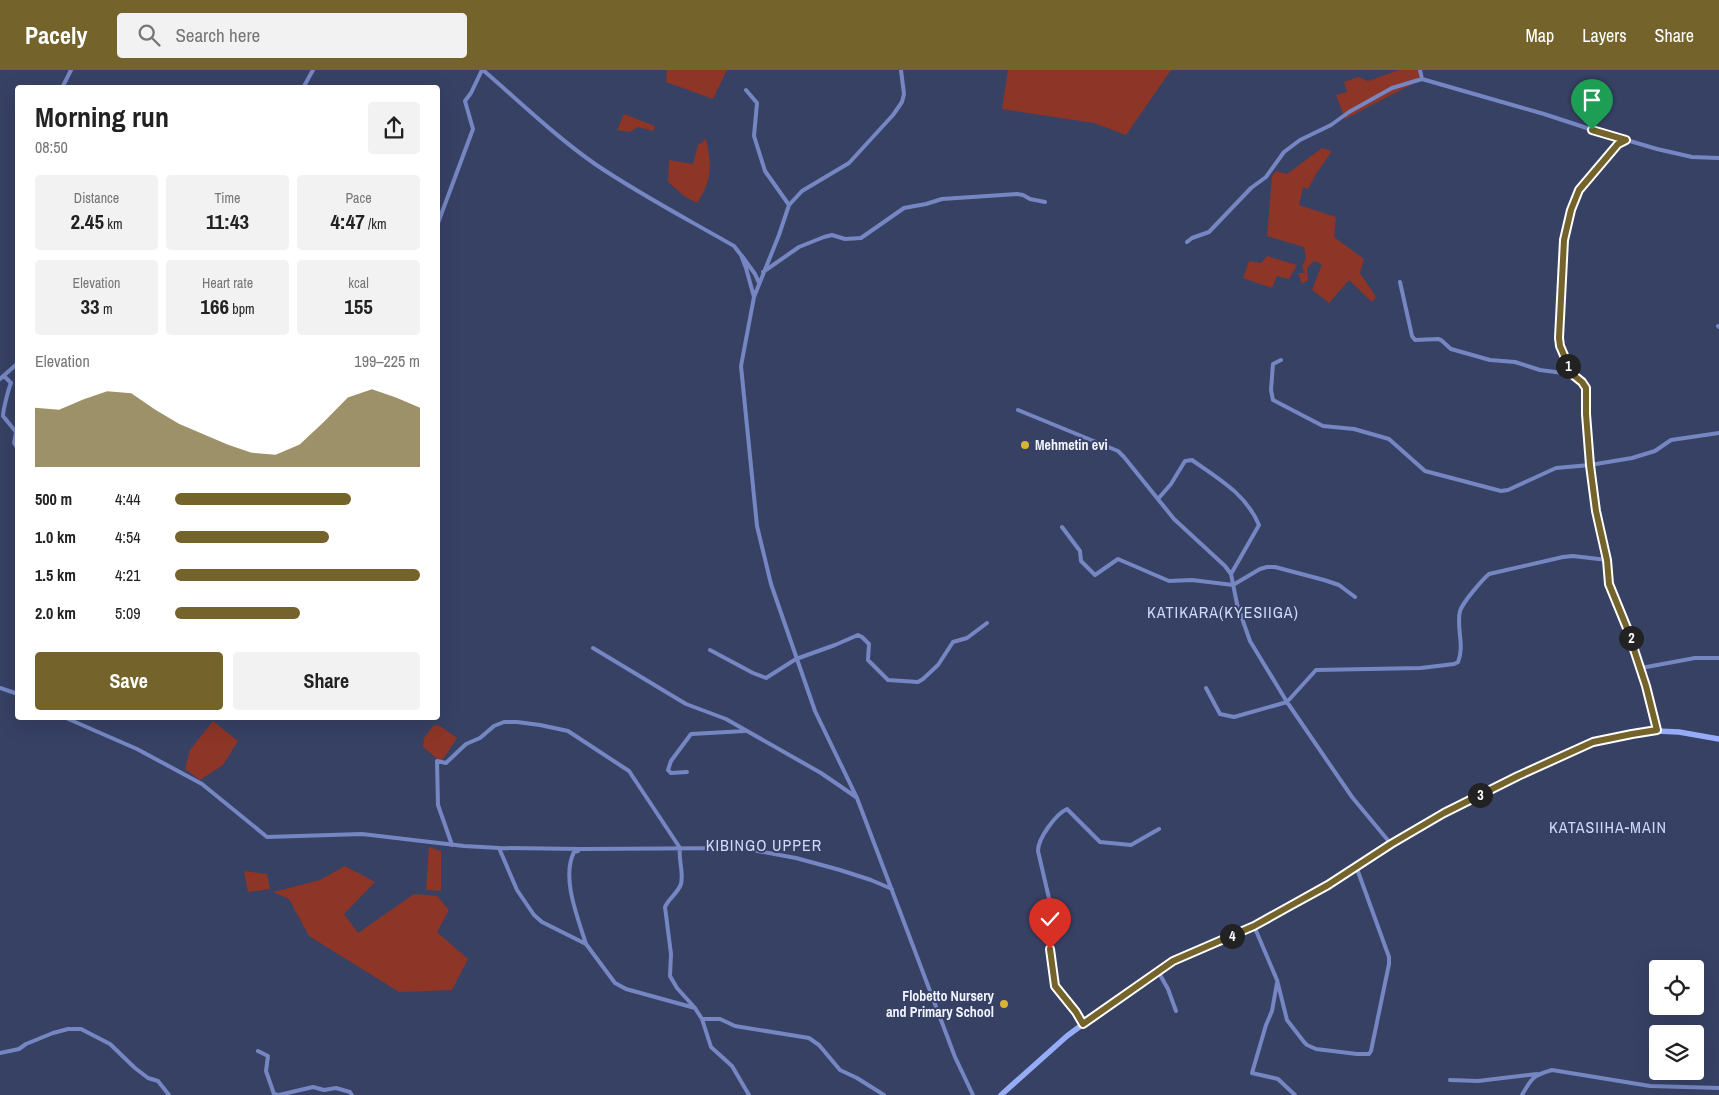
<!DOCTYPE html>
<meta charset="utf-8">
<style>
:root{--surface:#fff;--page:#f2f2f2;--text:#222;--muted:#767676;--accent:#74632a}
body{margin:0;font-family:"Archivo Narrow",sans-serif;background:var(--page);color:var(--text);height:100vh;display:flex;flex-direction:column;font-size:19px;white-space:nowrap}
*{box-sizing:border-box;margin:0}
p{font-size:16px;color:var(--muted)}
.icon{flex:none;width:28px;height:28px;fill:none;stroke:currentColor;stroke-width:2;stroke-linecap:round;stroke-linejoin:round}
.map{position:relative;flex:1;overflow:hidden}
.side{position:absolute;left:15px;top:15px;width:425px;height:635px;display:flex;flex-direction:column;background:var(--surface);border-radius:5px;box-shadow:0 5px 20px #0002}
.side>*{flex:none}
.fabs{position:absolute;left:1649px;top:890px;display:grid;gap:10px}
.fabs a{display:grid;place-items:center;width:55px;height:55px;border-radius:5px;background:var(--surface);box-shadow:0 5px 20px #0002;font-size:25px}
.pin{position:absolute;display:grid;place-items:center;width:42px;height:42px;color:#fff;margin:-51px -21px;border-radius:50% 50% 50% 0;rotate:-45deg;box-shadow:0 0 5px #0007}
.pin .icon{rotate:45deg}
.km{position:absolute;width:25px;height:25px;margin:-12px;border-radius:50%;background:#222;color:#fff;font-size:14px;line-height:25px;text-align:center}
.round{display:grid;place-items:center;flex:none;width:52px;height:52px;border-radius:5px;background:var(--page)}
.summary{display:flex;align-items:center;justify-content:space-between;height:85px;padding:0 20px}
h1{font-size:28px;font-weight:700;line-height:38px}
.figures{display:grid;grid-template-columns:repeat(3,1fr);gap:8px;height:85px;padding:5px 20px}
.figures div{display:grid;align-content:center;border-radius:5px;background:var(--page);text-align:center}
.figures b{font-size:21px;font-weight:700}
.figures small{font-size:14px;font-weight:400}
.figures p{font-size:14px}
.chart{height:140px;padding:10px 20px}
.chart p{display:flex;justify-content:space-between}
.chart svg{width:100%;height:90px;margin-top:5px;fill:var(--accent);opacity:.7}
.action{display:flex;gap:10px;margin-top:auto;padding:10px 20px}
.action a{flex:1;height:58px;border-radius:5px;background:var(--accent);color:#fff;font-size:20px;font-weight:700;line-height:58px;text-align:center}
.action a+a{background:var(--page);color:var(--text)}
ul{padding:0 20px;list-style:none;font-size:16px}
li{display:grid;grid-template-columns:80px 60px 1fr;align-items:center;height:38px}
li i{height:12px;border-radius:6px;background:var(--accent)}
header{display:flex;align-items:center;gap:30px;box-sizing:border-box;height:70px;padding:0 25px;background:var(--accent);color:#fff}
header strong{font-size:24px}
nav{display:flex;gap:28px;margin-inline-start:auto;font-size:18px}
.search{width:350px;height:45px;background:var(--page);display:flex;align-items:center;gap:12px;box-sizing:border-box;padding:0 18px;border-radius:5px;color:var(--muted);font-size:19px}
.map>svg:first-child{display:block}
</style>
<header>
<strong>Pacely</strong>
<div class="search"><svg class="icon" aria-label="search" viewBox="0 0 24 24"><circle cx="10" cy="10" r="6"/><path d="M15 15l6 6"/></svg>Search here</div>
<nav><a>Map</a><a>Layers</a><a>Share</a></nav>
</header>
<div class="map">
<svg width="1719" height="1025" viewBox="0 0 1719 1025">
<rect width="100%" height="100%" fill="#374164"/>
<!-- green -->
<path fill="#8d3527" d="M667,0H727L713,29L666,12Z
M1008,0H1171L1126,65L1094,53L1002,39Z
M1399,0H1420L1422,9L1345,49L1336,25L1347,22L1344,12L1358,7L1368,11Z
M624,44L655,56L653,61L638,57L630,62L617,60Z
M706,69C712,95 712,111 697,133L684,126L668,112L669,90L693,94L698,75Z
M1322,78L1332,81L1316,104L1308,119L1303,117L1299,135L1336,147L1334,167L1364,189L1360,203L1376,227L1372,232L1349,210L1329,233L1312,220L1322,194L1314,191L1307,198L1308,210L1302,214L1298,203H1305L1302,196L1306,188L1304,177L1267,166L1272,106L1276,101L1287,104Z
M1267,186L1297,195L1289,209L1277,206L1272,218L1243,208L1249,191L1261,193Z
M213,651L238,671L223,695L200,710L185,699L190,680Z
M434,655L440,656L457,668L441,692L423,677L424,668Z
M429,777L441,781V821L426,820Z
M345,796L375,812L344,844L358,863L414,824L437,826L449,840L437,862L468,889L452,920L399,922L309,866L289,829L273,822L320,810Z
M244,801L267,804L270,819L248,822Z"/>
<g fill="none" stroke-linecap="round" stroke-linejoin="round">
<!-- minor -->
<path stroke="#7586c3" stroke-width="4" d="M483,0C520,32 555,66 595,94C639,124 687,149 734,176L741,185L746,198L754,227L741,296L757,456L771,514L815,641L857,728L955,987L973,1025
M1420,0L1422,9
M62,18L71,0
M303,18L313,0
M746,20L757,33L754,66L765,101L789,135
M1626,69L1617,74L1579,120L1571,140L1564,170L1559,268L1560,276L1571,304L1582,312L1586,318V344L1590,395L1596,441L1607,490L1609,514L1627,558L1646,616L1657,661
M438,153L473,59L465,31L471,23L482,0
M1187,172L1192,168L1209,162L1251,118L1266,107L1284,82L1300,70L1331,55L1349,42L1392,18L1422,9L1544,44L1596,61L1657,79L1692,87L1719,88
M742,186L755,204L759,213
M763,202L799,177L824,167L832,165L845,169L861,168L904,138L926,134L942,129L1017,124L1023,125L1030,129L1045,132
M1400,212L1412,266L1415,270L1438,269L1441,270L1451,279L1490,290L1515,292L1540,300L1571,304
M754,227L779,165L789,135L802,121L849,93L893,45L902,32L904,24L901,0
M1718,256L1719,257
M1281,290L1273,294L1271,320L1273,330L1323,356L1354,359L1389,369L1425,401L1501,421L1508,420L1556,398L1590,395L1632,388L1655,381L1671,370L1719,363
M4,306L11,313C9,317 3,340 3,346L16,362L14,373L18,379
M0,309L18,293
M1018,340L1118,381L1124,387L1174,449L1225,496L1231,504L1237,534L1250,571L1287,632L1352,727L1391,774
M1158,429L1171,414L1185,391L1192,390C1219,409 1246,424 1259,455L1231,504
M1062,457L1080,481L1081,491L1095,505L1118,489L1169,511L1192,510L1233,515L1260,499L1267,497H1275L1324,510L1339,515L1355,527
M593,578L686,634L726,649L821,703L856,727
M710,580L753,603L766,608L796,589L835,575L858,565L862,567L869,574L868,590L888,610L918,612L923,609L938,595L953,572L967,568L987,553
M1641,598L1695,588H1719
M0,618L18,624
M1206,618L1220,644L1234,647L1287,632L1316,600L1421,598L1454,594L1458,592C1465,576 1456,557 1460,541C1463,532 1482,510 1489,504L1563,487L1573,486L1607,490
M66,648L137,679L202,714L267,767L362,764L464,776L499,778L582,779L741,778L796,788L840,800L871,810L892,819
M687,702L671,703L668,700L671,691L691,664L745,661
M452,775L438,735L437,691L446,693L466,674L480,668L494,656L504,652H517L540,655L568,661L629,701L680,778C678,790 684,801 681,814C678,823 669,828 665,837L671,884L670,906L677,918L695,938
M499,778L517,820L534,845L542,852L586,874L615,913L626,919L695,938L702,949L711,977L732,996L749,1025
M578,781L574,782C561,808 578,848 586,874
M1254,856L1277,910L1287,950L1304,972L1307,975L1316,979L1357,984H1369L1371,981L1389,894V887L1356,796
M1159,903L1168,919L1176,941
M1277,913L1272,941L1266,955L1252,1003L1278,1009L1295,1025
M702,949H720L735,956L809,968L819,975L840,1000L857,1008L884,1025
M1083,954L1076,941L1055,916L1050,879L1055,854L1038,781C1038,768 1056,744 1067,739L1100,772L1131,775L1159,759
M258,981L268,986L266,1001L274,1024L279,1025L313,1017L324,1020L336,1018L350,1022L352,1025
M0,983L19,979L26,974L53,963L68,959H81L110,974L135,998L148,1008L158,1011L169,1025
M1450,1010L1478,1011L1537,1004
M1522,1025C1531,1009 1533,1005 1552,1000L1650,1016L1719,1018"/>
<!-- secondary -->
<path stroke="#96acf9" stroke-width="5.5" d="M1001,1025L1067,966L1113,932L1159,903L1173,891L1254,856L1290,837L1444,743L1518,706L1593,672L1632,664L1657,661L1679,662L1719,669"/>
</g>
<g fill="none" stroke-linecap="round" stroke-linejoin="round">
<defs>
<path id="route" d="M1050,879L1055,916L1076,942L1083,954L1173,891L1254,856L1290,836L1328,815L1391,774L1444,743L1518,706L1593,672L1632,664L1657,660L1646,616L1627,558L1609,514L1607,490L1596,441L1590,395L1586,344V318L1582,312L1572,304L1560,276L1559,268L1564,170L1571,140L1579,120L1618,74L1626,70L1592,60"/>
</defs>
<!-- route casing -->
<use href="#route" stroke="#fff" stroke-width="10"/>
<!-- route -->
<use href="#route" stroke="#74632a" stroke-width="6"/>
</g>
<!-- markers -->
<g fill="#d9b334" stroke="#374164" stroke-width="2">
<circle cx="1025" cy="375" r="5"/>
<circle cx="1004" cy="934" r="5"/>
</g>
<g text-anchor="middle" stroke-width="4" stroke-linejoin="round" paint-order="stroke">
<!-- poi labels -->
<g font-size="14" font-weight="bold" fill="#f1f4fd" stroke="#374164" text-anchor="start">
<text x="1035" y="380">Mehmetin evi</text>
<text x="994" y="931" text-anchor="end">Flobetto Nursery<tspan x="994" dy="16">and Primary School</tspan></text>
</g>
<!-- quarter labels -->
<g font-size="16" letter-spacing="1" fill="#cedafc" stroke="#374164">
<text x="1223" y="548">KATIKARA(KYESIIGA)</text>
<text x="1608" y="763">KATASIIHA-MAIN</text>
<text x="764" y="781">KIBINGO UPPER</text>
</g>
</g>
</svg>
<div class="fabs">
<a><svg class="icon" aria-label="locate" viewBox="0 0 24 24"><circle cx="12" cy="12" r="6"/><path d="M12 2v4M12 18v4M2 12h4M18 12h4"/></svg></a>
<a><svg class="icon" aria-label="layers" viewBox="0 0 24 24"><path d="M12 4l9 5-9 5-9-5zM3 14l9 5 9-5"/></svg></a>
</div>
<div class="pin" style="left:1592px;top:60px;background:#1e9e55"><svg class="icon" aria-label="arrive" viewBox="0 0 24 24"><path d="M6 21V4h12l-3 4 3 4H6"/></svg></div>
<div class="pin" style="left:1050px;top:879px;background:#d93025"><svg class="icon" aria-label="check" viewBox="0 0 24 24"><path d="M5 12l5 5 9-10"/></svg></div>
<b class="km" style="left:1568px;top:296px">1</b>
<b class="km" style="left:1631px;top:568px">2</b>
<b class="km" style="left:1480px;top:725px">3</b>
<b class="km" style="left:1232px;top:866px">4</b>
<section class="side">
<div class="summary"><div><h1>Morning run</h1><p>08:50</p></div><a class="round"><svg class="icon" aria-label="share" viewBox="0 0 24 24"><path d="M12 15V3M7 8l5-5 5 5M5 13v7h14v-7"/></svg></a></div>
<div class="figures">
<div><p>Distance</p><b>2.45<small> km</small></b></div>
<div><p>Time</p><b>11:43</b></div>
<div><p>Pace</p><b>4:47<small> /km</small></b></div>
</div>
<div class="figures">
<div><p>Elevation</p><b>33<small> m</small></b></div>
<div><p>Heart rate</p><b>166<small> bpm</small></b></div>
<div><p>kcal</p><b>155</b></div>
</div>
<div class="chart"><p><span>Elevation</span>199–225 m</p>
<svg viewBox="0 0 160 44" preserveAspectRatio="none"><path d="M0 44V15L10 16L20 11L30 7L40 8L50 16L60 23L70 28L80 33L90 37L100 38L110 33L120 22L130 10L140 6L150 10L160 15V44z"/></svg>
</div>
<ul>
<li><b>500 m</b>4:44<i style="width:72%"></i></li>
<li><b>1.0 km</b>4:54<i style="width:63%"></i></li>
<li><b>1.5 km</b>4:21<i style="width:100%"></i></li>
<li><b>2.0 km</b>5:09<i style="width:51%"></i></li>
</ul>
<div class="action"><a>Save</a><a>Share</a></div>
</section>
</div>
